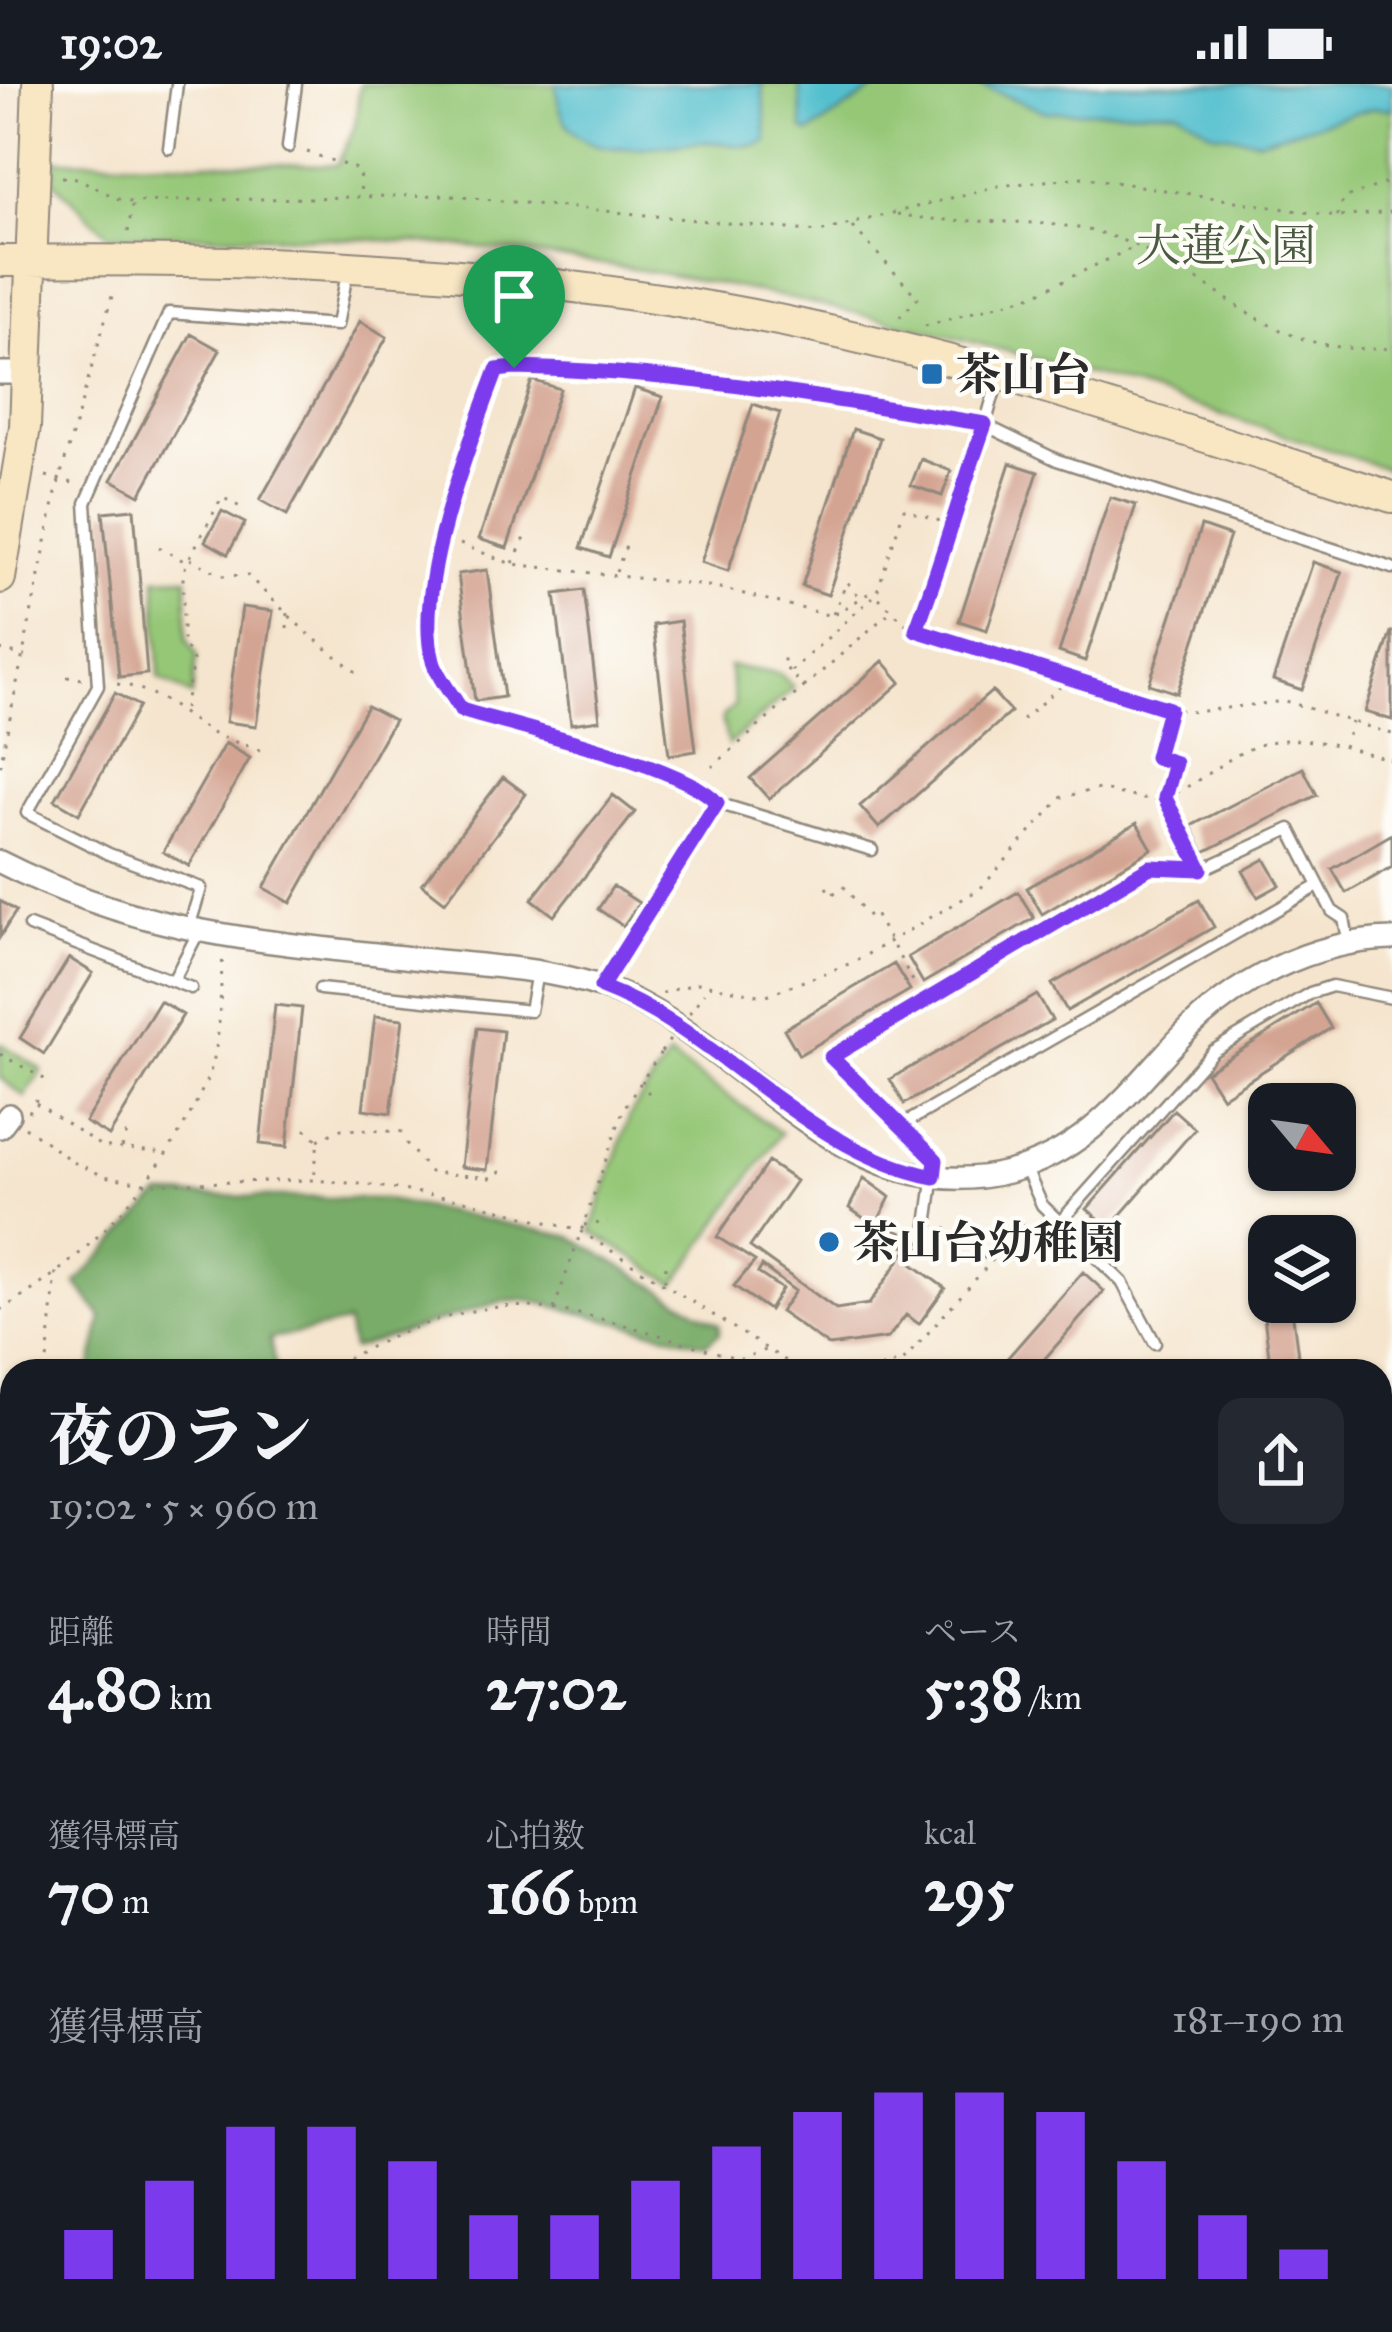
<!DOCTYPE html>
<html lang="ja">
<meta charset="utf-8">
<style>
:root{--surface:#171b24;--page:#242831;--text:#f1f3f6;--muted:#9ea1a6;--accent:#7c3aed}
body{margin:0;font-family:"IM FELL Great Primer","Noto Serif JP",serif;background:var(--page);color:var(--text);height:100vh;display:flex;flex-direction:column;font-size:45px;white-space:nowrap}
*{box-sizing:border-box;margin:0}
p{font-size:39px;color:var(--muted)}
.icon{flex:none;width:66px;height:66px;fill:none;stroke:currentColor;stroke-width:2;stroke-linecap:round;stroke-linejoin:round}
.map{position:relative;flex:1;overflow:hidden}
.side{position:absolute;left:0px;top:1275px;width:1392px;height:975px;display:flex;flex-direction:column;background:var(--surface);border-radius:36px 36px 0 0;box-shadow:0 3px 9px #0004}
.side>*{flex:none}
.needle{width:78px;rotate:119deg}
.buttons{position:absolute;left:1248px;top:999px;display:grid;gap:24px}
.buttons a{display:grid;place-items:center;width:108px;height:108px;border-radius:24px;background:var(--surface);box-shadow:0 3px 9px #0004;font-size:60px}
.pin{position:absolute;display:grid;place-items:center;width:102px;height:102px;color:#fff;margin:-123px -51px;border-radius:50% 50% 50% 0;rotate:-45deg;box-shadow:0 0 12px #0007}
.pin .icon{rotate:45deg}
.round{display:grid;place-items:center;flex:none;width:126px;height:126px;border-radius:24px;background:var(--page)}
.overview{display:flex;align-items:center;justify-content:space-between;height:204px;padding:0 48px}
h1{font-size:66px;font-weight:800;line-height:90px}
.figures{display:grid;grid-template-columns:repeat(3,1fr);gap:18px;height:204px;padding:12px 48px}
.figures div{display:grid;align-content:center}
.figures b{font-size:60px;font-weight:800}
.figures small{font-size:33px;font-weight:400}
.figures p{font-size:33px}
.chart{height:336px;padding:24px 48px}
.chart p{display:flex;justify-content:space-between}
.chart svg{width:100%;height:216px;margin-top:12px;stroke:var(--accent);stroke-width:6}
.status{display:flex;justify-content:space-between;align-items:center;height:84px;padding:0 60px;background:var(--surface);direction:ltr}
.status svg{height:33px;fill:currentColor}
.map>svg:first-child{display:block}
</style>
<div class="status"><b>19:02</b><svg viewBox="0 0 49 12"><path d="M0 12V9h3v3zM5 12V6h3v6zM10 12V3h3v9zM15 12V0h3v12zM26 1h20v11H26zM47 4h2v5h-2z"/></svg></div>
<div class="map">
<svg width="1392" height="2248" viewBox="0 0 1392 2248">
<rect width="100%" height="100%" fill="#fdfcf7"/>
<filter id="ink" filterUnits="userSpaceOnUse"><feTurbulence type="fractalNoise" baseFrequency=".00833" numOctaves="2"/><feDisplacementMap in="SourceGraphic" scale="24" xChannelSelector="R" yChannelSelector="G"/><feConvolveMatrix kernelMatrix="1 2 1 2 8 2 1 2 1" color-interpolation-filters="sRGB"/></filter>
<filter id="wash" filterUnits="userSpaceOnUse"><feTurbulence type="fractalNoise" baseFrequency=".004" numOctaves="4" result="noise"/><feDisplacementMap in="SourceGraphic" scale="48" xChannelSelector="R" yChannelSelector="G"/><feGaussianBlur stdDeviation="2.7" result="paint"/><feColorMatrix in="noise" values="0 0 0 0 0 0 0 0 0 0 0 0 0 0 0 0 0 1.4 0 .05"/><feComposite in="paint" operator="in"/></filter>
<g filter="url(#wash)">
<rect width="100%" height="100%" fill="#f5e5ce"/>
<!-- green -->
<path fill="#95c777" stroke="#607951" stroke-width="3" d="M360,0H1392V387C1107,289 824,207 524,169C386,151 247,152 108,151L53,97L55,76L337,81L355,42Z
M187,493V555L197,571L192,612L159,594L156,494Z
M729,582L780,590L794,604L728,661L722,634L735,620Z
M0,959L42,986L25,1013L0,994Z
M669,972L781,1049L675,1200L591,1147L630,1031Z
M11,1587L12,1997L0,2011V1593Z"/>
<!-- forest -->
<path fill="#78ac68" stroke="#526c4a" stroke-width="3" d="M160,1111L383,1115L572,1153L719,1240V1249L706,1260L528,1216L499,1218L352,1265L347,1239L270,1255L276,1287H90L102,1233L76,1199Z
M0,1349L12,1351V1573L0,1580Z"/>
<!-- water -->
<path fill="#53bfce" stroke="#3f757c" stroke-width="3" d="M556,0H762L767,58C745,67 725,57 702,58C642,61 560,88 556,0Z
M799,0H882L809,49L803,46Z
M976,0H1392V25L1374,24L1259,56L1212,48L1178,26L1046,28Z"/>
<g id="blocks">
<!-- building -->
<path fill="#d4a493" d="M360,237L387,253L287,431L260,416Z
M191,250L220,266L140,411L112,396Z
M532,296L560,305L507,464L479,455Z
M635,304L663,313L609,473L581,464Z
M753,320L780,329L728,487L701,478Z
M853,345L880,354L828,511L802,502Z
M921,375L951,387L942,412L911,401Z
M1010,379L1038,388L987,546L959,537Z
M1110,413L1136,421L1085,577L1059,568Z
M134,425L147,590L119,593L103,428Z
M222,427L245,439L228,470L205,457Z
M1201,442L1230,452L1177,609L1149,600Z
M1313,478L1342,488L1302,606L1273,596Z
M487,486L504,613L475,617L458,490Z
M584,506L600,636L571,640L555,510Z
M242,523L273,527L256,642L226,638Z
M680,537L696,667L669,671L653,541Z
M1391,548H1392V636L1365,628Z
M883,577L901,598L769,715L750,694Z
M992,607L1011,628L879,744L860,722Z
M115,609L139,622L79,730L55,716Z
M367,622L394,636L291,819L264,804Z
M225,659L250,674L189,782L163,768Z
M1303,684L1317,711L1204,768L1191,742Z
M503,693L526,710L445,818L422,800Z
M613,711L635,728L554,832L532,815Z
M1137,739L1152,765L1042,830L1027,804Z
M1392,750V783L1346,809L1332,785Z
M1265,775L1280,801L1258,813L1243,787Z
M613,802L639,819L623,842L598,825Z
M1018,808L1034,834L923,899L908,873Z
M1199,816L1214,843L1067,927L1052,900Z
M0,817L16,827L0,853Z
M69,874L93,889L44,970L20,954Z
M894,880L910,906L799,971L784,945Z
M1037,911L1052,936L904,1020L890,995Z
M160,917L183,931L109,1052L85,1038Z
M1316,919L1331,944L1222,1013L1206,988Z
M275,921L302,924L287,1063L260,1060Z
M375,932L403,935L391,1029L363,1025Z
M477,944L503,947L487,1086L461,1083Z
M1174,1026L1195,1045L1109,1144L1087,1125Z
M768,1078L796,1097L750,1163L836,1225L869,1220L908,1164L849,1124L864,1094L890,1113L878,1137L924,1160L908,1177L945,1204L919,1240L906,1231L888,1254L829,1262L780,1228L795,1207L762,1182L758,1189L782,1205L769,1226L734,1202L755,1177L717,1153Z
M1269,1154V1218H1291L1300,1287H1271L1254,1155Z
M1083,1188L1104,1207L1034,1287H996Z
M1380,1774L1392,1778V1809L1380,1805Z
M434,2238H460V2248H434Z
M524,2238H580V2239L527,2248Z
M774,2238H849V2239L817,2248H777Z
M1292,2238H1321L1319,2248H1290Z"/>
</g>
</g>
<g filter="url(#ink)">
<use href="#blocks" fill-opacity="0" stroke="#90887c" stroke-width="3"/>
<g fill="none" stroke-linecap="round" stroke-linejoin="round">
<defs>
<path id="lane" d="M288,63L296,0
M169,64L177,0
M985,341L999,292
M717,719L872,766
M29,842L191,904
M189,843L201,804L109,770L27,729L98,602L86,419L169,229L337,241L348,184
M173,897L198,849
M601,903L717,719C687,682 515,643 461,625C453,611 437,593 433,577C414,502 469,357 497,286L681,292L804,307L985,341L1057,376L1392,484
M320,905L530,927L537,888
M900,1042L1318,802
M1025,1083L1042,1121L1122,1198L1155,1259
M1060,1138L1213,967L1310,909L1332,902L1392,914
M927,1141L936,1076L831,972L1150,783L1201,786L1290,745L1332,827L1344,835L1349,859
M1380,1478L1392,1475
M482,2238V2248
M1334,2248L1336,2238"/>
<path id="street" d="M0,289H28
M0,778C150,854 267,857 430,876C495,883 565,885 625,912C752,970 850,1128 1008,1088C1085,1068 1125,1013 1177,957C1232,898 1310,857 1392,855
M0,1043L9,1031
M1380,1894L1392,1897
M0,2084H12
M0,2208H12
M380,2238V2248"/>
<path id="secondary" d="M0,177C242,173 487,183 726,226C954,267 1172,342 1392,413
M0,494L25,343L38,0"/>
</defs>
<!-- lane casing -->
<use href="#lane" stroke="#90887c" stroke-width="15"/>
<!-- street casing -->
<use href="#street" stroke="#90887c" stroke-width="26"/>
<!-- secondary casing -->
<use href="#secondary" stroke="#90887c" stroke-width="34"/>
<!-- path -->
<path stroke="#90887c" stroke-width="3" stroke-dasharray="3 9" stroke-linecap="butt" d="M307,68L359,86L361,111
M62,93L77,94L124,118L442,111L819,148L998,102L1082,93L1337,133L1392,128
M897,130C967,144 1048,129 1116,154C1224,193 1264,275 1392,264
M1337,132L1344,114L1392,97
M853,143L918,214L896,237
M128,148L133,116
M925,242L1033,211L1134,163
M978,359L949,440L904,425L876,511L910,544L1169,624L1194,628L1285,617L1392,650
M46,392L77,400
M460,460L512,480L716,503L832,532L876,505
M159,463L184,477
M190,473L222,413L240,423
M190,475L224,492L247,491L307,549L360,591
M513,479L525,454
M616,488L626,462
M833,530L847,498L860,513
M287,544L288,529
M916,546L949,460V442
M0,566L25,572
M791,587L873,513
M67,593L83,595
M117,600C157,605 174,625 207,646C224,657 249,660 268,670
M804,603L890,528
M184,625L193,577L183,559V489L187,479
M1168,628L1156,673L1175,679L1165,714L1192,768
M1022,636L1069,595
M1344,663L1352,638
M0,682L57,404L114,205
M712,683L804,603L783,581L786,566
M826,803L831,811L844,803L871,835L876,832L917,904
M662,909L698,899L764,912L854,878L980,805L1062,713L1099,705L1152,717L1165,714C1197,701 1223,675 1254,663C1298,645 1349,665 1392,676
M0,970L46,996
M642,996L651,1014
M36,1019L101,1062L164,1069
M29,1028L40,1009
M25,1043L73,1078L104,1092L149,1100L314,1096L371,1101L464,1116L580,1147L802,1287
M305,1045L318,1056L314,1096
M318,1056L341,1045L408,1048
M406,1059L430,1088L491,1094L508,1083
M122,1064L127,1048
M584,1141L608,1138
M945,1144L990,1178
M665,1197L666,1180
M554,1225L624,1024L661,968
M0,1226C90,1176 168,1087 208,993C222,960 219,909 223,873
M46,1287L56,1188
M327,1287C374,1257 443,1228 499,1223C571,1217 671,1257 741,1275L765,1266
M869,1287L903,1277L1029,1135
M0,1312L12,1316
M0,1589L12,1582
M1380,1713L1392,1718
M1380,1976L1392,1978
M0,2022L12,2001
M1000,2238L1003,2248"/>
<!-- lane -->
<use href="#lane" stroke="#fff" stroke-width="10"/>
<!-- street -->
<use href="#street" stroke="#fff" stroke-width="21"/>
<!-- secondary -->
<use href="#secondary" stroke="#f9e7c3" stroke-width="30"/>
<!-- path-bridge -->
<path stroke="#90887c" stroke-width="3" stroke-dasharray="3 9" stroke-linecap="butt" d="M661,968L704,909"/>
</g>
</g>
<g fill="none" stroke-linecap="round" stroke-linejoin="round" filter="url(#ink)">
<defs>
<path id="route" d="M514,284C674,287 827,314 985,340C960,410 942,478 916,546L1169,625L1156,673L1175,679L1165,714L1201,785L1150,783L831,973L936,1076L934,1093C802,1066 723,949 601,903L717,719C687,682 515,643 461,626C453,611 437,593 433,577C413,502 470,357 497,286Z"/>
</defs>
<!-- route casing -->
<use href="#route" stroke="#fff" stroke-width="24"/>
<!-- route -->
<use href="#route" stroke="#7c3aed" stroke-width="15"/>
</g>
<!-- markers -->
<g fill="#1f6fb2" stroke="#fdfcf7" stroke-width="4.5">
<rect x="920" y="278" width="24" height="24" rx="6"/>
<circle cx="829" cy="1158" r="12"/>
</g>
<g text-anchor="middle" stroke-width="9" stroke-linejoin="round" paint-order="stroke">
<!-- park labels -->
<g font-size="45" fill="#4b5a42" stroke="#fdfcf7">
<text x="1226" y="177">大蓮公園</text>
</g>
<!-- poi labels -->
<g font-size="45" font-weight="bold" fill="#2b2b2b" stroke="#fdfcf7" text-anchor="start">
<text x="956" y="306">茶山台</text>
<text x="853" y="1174">茶山台幼稚園</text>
</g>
</g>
</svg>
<div class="buttons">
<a><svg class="needle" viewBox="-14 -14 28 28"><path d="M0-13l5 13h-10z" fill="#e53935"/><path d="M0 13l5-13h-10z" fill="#9ea1a6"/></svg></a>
<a><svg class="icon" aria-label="layers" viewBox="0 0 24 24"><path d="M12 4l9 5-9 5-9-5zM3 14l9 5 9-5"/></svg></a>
</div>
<div class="pin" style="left:514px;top:284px;background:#1e9e55"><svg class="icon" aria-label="arrive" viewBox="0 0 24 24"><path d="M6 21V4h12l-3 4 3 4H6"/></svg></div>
<section class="side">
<div class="overview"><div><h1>夜のラン</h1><p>19:02 · 5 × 960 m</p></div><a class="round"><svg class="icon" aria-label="share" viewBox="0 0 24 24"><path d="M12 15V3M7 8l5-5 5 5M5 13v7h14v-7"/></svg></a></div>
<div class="figures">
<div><p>距離</p><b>4.80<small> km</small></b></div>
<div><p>時間</p><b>27:02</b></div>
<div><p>ペース</p><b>5:38<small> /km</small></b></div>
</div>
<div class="figures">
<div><p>獲得標高</p><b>70<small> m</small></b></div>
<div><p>心拍数</p><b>166<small> bpm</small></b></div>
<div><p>kcal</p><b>295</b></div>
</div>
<div class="chart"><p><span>獲得標高</span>181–190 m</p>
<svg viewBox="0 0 160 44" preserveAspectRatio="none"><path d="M5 44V34M15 44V24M25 44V13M35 44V13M45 44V20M55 44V31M65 44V31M75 44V24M85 44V17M95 44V10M105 44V6M115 44V6M125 44V10M135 44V20M145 44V31M155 44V38"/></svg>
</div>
</section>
</div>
